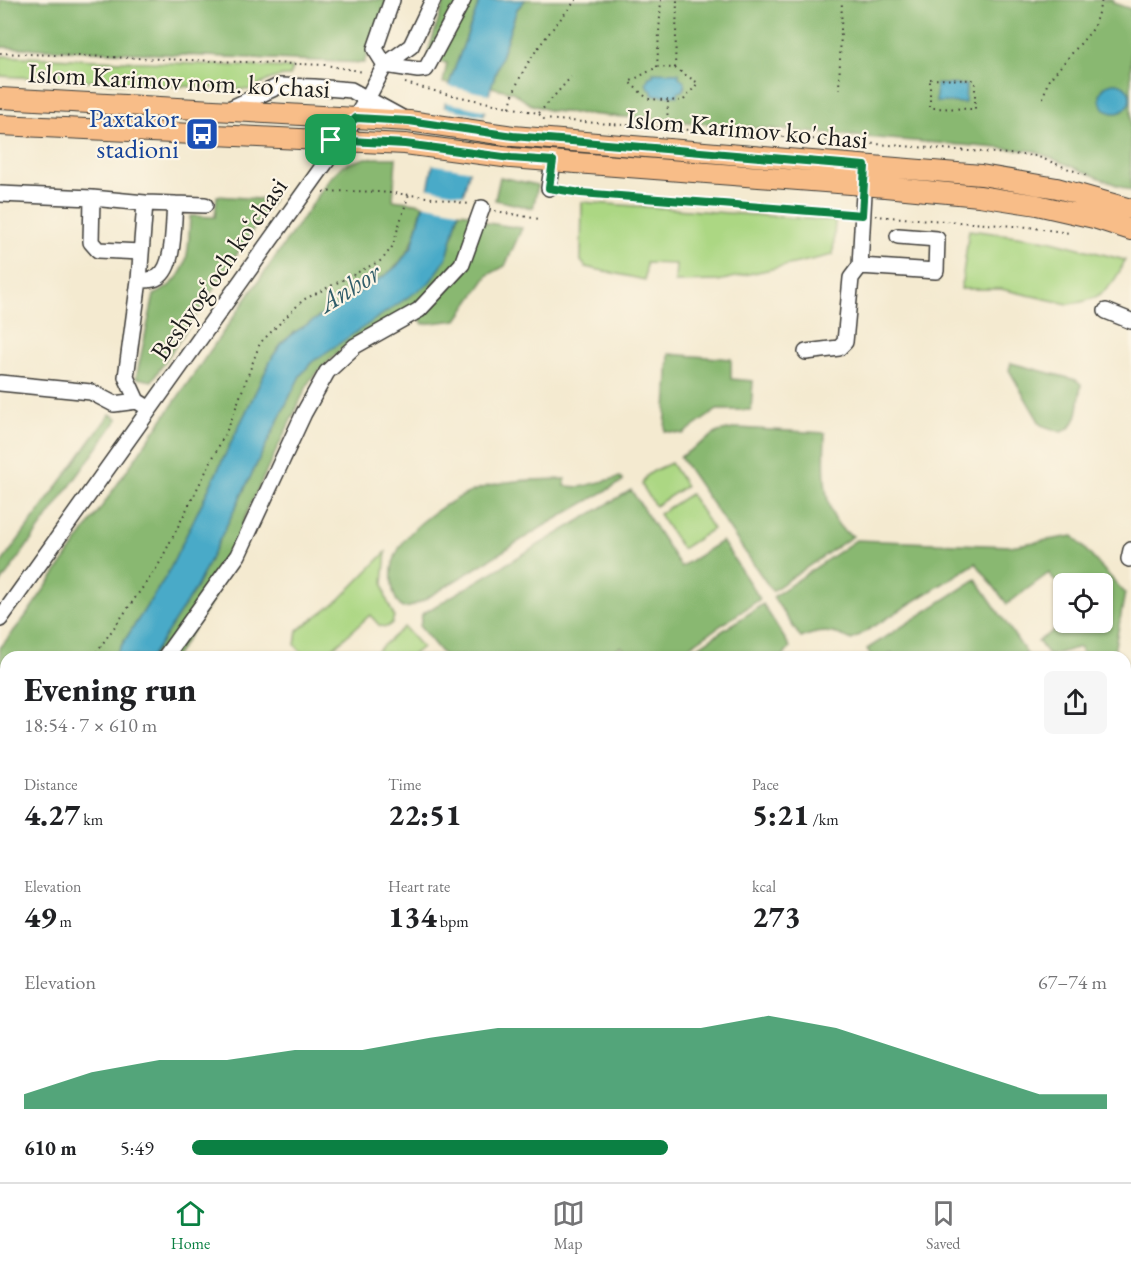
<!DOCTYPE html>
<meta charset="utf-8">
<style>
:root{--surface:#fff;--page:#f6f6f6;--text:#202124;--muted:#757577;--line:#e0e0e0;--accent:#0b8043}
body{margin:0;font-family:"EB Garamond",serif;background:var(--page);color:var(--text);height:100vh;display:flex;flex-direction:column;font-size:22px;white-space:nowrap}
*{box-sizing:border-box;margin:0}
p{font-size:20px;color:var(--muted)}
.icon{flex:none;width:33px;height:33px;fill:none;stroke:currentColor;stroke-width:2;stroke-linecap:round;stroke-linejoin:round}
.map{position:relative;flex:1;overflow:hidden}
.details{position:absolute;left:0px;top:651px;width:1131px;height:531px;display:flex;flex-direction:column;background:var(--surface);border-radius:18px 18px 0 0;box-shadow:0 2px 4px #0004}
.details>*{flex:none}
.tools{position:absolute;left:1053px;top:573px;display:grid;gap:12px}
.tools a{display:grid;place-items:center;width:60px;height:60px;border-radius:9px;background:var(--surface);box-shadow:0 2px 4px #0004;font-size:30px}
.pin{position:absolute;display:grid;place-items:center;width:51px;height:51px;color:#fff;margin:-26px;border-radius:12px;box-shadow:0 3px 9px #0006}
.round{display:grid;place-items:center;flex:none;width:63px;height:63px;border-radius:9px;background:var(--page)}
.summary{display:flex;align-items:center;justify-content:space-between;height:102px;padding:0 24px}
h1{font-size:33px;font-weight:800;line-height:45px}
.metrics{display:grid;grid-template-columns:repeat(3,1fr);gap:9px;height:102px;padding:6px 24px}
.metrics div{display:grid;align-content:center}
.metrics b{font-size:30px;font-weight:800}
.metrics small{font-size:16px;font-weight:400}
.metrics p{font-size:16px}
.chart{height:168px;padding:12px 24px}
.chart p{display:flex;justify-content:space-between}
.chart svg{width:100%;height:108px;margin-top:6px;fill:var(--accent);opacity:.7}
ul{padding:0 24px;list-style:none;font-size:20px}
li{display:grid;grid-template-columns:96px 72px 1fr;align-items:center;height:45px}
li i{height:15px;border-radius:8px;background:var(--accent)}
.dock{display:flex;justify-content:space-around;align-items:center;height:84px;border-top:2px solid var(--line);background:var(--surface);font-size:16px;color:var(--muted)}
.dock a{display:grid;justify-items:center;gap:3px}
.dock .on{color:var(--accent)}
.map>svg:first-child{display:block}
</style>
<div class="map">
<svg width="1131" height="1182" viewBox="0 0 1131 1182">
<rect width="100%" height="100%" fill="#fcf5e5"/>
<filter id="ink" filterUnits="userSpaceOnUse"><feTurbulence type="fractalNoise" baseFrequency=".0167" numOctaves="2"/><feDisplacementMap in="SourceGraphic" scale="12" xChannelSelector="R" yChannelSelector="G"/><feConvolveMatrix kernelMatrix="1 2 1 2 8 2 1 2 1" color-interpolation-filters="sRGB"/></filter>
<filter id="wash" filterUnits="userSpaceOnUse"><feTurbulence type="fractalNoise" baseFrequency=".008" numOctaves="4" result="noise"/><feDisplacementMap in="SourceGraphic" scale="24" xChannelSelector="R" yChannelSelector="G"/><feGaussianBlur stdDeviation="1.35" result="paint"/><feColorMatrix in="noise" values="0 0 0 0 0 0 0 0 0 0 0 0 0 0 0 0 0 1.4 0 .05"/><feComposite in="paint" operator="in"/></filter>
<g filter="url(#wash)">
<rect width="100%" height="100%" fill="#f4ead0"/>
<!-- green -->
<path fill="#acd783" stroke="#647a50" stroke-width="1.5" d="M0,56L293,68L290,76C275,75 265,81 253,90L0,76Z
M582,202L835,221L833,255L718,281L675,282L676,264L646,263L645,280L586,267L581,261Z
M969,230L1048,240L1125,260C1114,287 1099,302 1068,304L1001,289H961Z
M671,463L686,486L655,506L642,485C645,472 659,469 671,463Z
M690,494L713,529L682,549L659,514Z
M386,552L383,583L386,598L394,616L392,623L387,627L380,626L370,615L330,651L335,657H306L295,645L297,631L340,599Z
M404,627L422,647L410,657H370Z"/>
<!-- forest -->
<path fill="#89b871" stroke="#526a46" stroke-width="1.5" d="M0,0H387L364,63L0,47Z
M445,0H480L449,84L443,83L447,63L435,61L428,52Z
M525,0H1113V3L1131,9V191L1034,151L551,111L530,104L512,92L491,87L517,9Z
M366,158H396L393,200L423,204C414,237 414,252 386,275L295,332L283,342L273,356L167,575L114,657H6V807L0,816V648L25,617L331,177L343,165Z
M500,177L538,185L533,208L495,200Z
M217,196L273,200L152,381L136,378L154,295C191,278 188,251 190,216L215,217Z
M459,212L468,213L481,222L522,228L505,266L488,275L457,320L423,324L413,306L339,351L310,380L247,512L214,598L175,657H151L196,588L300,376L312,362L336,344L429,283L448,254Z
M669,354L731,359V379L753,381L751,410H717L683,434L665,431Z
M1011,363L1076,380L1081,384C1079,400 1080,428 1061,432L1041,425L1009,370Z
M110,414L118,419L0,584V565Z
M738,428L825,433C824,460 821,507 842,529C844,532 850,534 853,536L772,591L680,457L718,432Z
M620,477L623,481L542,527L424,600L410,607L402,608C392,598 391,582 392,569C397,529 455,495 491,485C515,479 541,480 565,479V486L580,487Z
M631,490L681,567L722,541L760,599L674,657H631L621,646L603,657H445L420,627L422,614Z
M1073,536L1125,593L1113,657H1084L1080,647L1049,656L1038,641L1065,623L1102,622V584H1064L1063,592L1049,573L1007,604L976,563L852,640C834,631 820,629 801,638L773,597L856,540L1010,546Z
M976,579L1029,657H895L892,653L885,657H872L867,649Z
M763,604L790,647L783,657H683Z
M0,969L6,971V1176H140L122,1182H0Z
M335,1176H560L547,1182H337Z
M754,1176H787L803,1182H770Z"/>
<!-- water -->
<path fill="#48aac8" stroke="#326372" stroke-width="1.5" d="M480,0H525L517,9L491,87L448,254L441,267L429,283L312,362L300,376L291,394L196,588L151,657H114L167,575L273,356L283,342L295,332L386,275L397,266L412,247L429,185L449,84Z
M653,72L679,73V77L684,81L685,86L682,91L678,92V96L652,95V91L648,88L646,83L649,77L653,76Z
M1100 98a15 15 0 1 1 30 0a15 15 0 1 1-30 0Z
M936,84L966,85L965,103L936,102Z
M6,807V857L0,865V816Z"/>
<!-- pier -->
<path fill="#f4ead0" d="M447,86L492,95L487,111L444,102Z
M441,107L486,116L472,171L430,164Z
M425,187L465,195L462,212L421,204Z"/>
</g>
<g filter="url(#ink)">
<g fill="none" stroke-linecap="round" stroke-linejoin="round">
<defs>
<path id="minor" d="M392,0L375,49L385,65L418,70L426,69L463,0
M227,110L279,86L314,87L351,90L406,120
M549,188L553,161
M0,194L92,198L91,242L98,250L141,252
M92,198L145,203
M860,266L936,271L937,239L898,236
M139,280C145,280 152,281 158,277C175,267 173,223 175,204
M1106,311L1131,321
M806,352L839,348L845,342L851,278L860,266L865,175
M0,383L91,392L114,404L137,401L145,406
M137,401L126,377L139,280L145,203L205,205
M1129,559L1131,550
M0,619L341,141L367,99L385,65L411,46L433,0
M165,657L238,555L304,413L327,372L355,346L419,310L462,264L482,208
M1125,785L1131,787
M1125,969L1131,978
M1125,1042L1131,1040
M0,1045L6,1035
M1125,1128L1131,1129
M370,1176C383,1182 397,1176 410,1182
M806,1176L821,1182
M1016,1176L1033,1182
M274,1182L279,1176
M568,1182L581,1176
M897,1182L899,1176"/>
<path id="major" d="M0,98L409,121L513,136L981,175L1057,188L1131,209
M0,125L405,144L511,158L864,185L979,196L1037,205L1094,218L1131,230
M0,904L6,906
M0,932L6,934
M667,1176L683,1182
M725,1176L741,1182"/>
</defs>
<!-- minor casing -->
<use href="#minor" stroke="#3c3b37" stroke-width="18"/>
<!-- major casing -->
<use href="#major" stroke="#3c3b37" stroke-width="22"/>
<!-- path -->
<path stroke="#3c3b37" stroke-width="2" stroke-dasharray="1.5 4.5" stroke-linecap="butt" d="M0,53L325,65L364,72
M657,67L675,68L698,83L683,101L648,99L629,82Z
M657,67L661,0
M675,68L677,0
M930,79L975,80V109L930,108Z
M405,83L446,94L538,113L544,119L1036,156L1087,176
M839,90L842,0
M1043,98L1048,81L1093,29L1102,0
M510,107C517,68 551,31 576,0
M539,113L571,77
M667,127L668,100
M561,190L848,214
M323,192C375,189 418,195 469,204
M495,211L539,219
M875,216L1028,227L1069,233
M93,657L158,566L229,426L260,343L303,300L382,260L392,247L409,194
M0,788L6,779
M0,872L6,875
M1,888L6,880
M0,955L6,957
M0,1152L6,1150
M855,1176L870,1182"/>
<!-- minor -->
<use href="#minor" stroke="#fff" stroke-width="15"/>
<!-- major -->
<use href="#major" stroke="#f8bd88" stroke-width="20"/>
</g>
</g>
<g fill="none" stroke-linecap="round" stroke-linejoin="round" filter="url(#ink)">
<defs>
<path id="route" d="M356,118L409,121L513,136L865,166L862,215L581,193L549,188L553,161L511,158L405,144L331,140Z"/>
</defs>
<!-- route casing -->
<use href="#route" stroke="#fff" stroke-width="12"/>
<!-- route -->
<use href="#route" stroke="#0b8043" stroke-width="8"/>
</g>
<!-- icons -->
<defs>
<symbol id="bus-square" viewBox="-11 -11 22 22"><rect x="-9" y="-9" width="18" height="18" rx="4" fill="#1a4fb4" stroke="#fcf5e5"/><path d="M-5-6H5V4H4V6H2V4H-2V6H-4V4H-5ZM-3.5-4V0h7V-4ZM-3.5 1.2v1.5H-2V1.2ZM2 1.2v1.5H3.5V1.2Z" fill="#fff"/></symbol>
</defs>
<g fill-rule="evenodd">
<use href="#bus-square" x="183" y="115" width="38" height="38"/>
</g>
<g text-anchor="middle" stroke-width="4.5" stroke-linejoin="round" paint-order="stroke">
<!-- street labels -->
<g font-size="27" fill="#1c1c1c" stroke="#fcf5e5">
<text transform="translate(179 81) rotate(3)" y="9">Islom Karimov nom. ko'chasi</text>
<text transform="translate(747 129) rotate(5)" y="9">Islom Karimov ko'chasi</text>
<text transform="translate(219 269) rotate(-55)" y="9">Beshyogʻoch koʻchasi</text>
</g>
<!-- transit labels -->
<g font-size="27" fill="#164399" stroke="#fcf5e5" text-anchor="end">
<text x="179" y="127">Paxtakor<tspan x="179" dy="31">stadioni</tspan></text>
</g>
<!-- water labels -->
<g font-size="28" font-style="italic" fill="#305c69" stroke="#fcf5e5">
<text transform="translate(349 287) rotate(-32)" y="10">Anhor</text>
</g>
</g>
</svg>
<div class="tools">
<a><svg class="icon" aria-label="locate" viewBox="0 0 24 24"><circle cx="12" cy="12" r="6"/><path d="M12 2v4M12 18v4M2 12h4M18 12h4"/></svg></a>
</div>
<div class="pin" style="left:331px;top:140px;background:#1e9e55"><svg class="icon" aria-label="arrive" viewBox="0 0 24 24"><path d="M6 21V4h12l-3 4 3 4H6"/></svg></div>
<section class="details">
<div class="summary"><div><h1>Evening run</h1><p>18:54 · 7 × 610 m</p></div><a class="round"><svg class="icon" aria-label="share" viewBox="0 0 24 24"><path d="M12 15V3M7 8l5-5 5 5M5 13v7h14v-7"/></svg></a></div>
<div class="metrics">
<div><p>Distance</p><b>4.27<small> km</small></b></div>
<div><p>Time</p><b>22:51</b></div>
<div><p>Pace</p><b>5:21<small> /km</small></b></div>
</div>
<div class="metrics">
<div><p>Elevation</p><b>49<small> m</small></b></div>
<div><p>Heart rate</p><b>134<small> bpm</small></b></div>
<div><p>kcal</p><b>273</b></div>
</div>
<div class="chart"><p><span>Elevation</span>67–74 m</p>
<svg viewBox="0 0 160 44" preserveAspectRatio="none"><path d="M0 44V38L10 29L20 24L30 24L40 20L50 20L60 15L70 11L80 11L90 11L100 11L110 6L120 11L130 20L140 29L150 38L160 38V44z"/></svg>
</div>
<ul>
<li><b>610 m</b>5:49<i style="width:52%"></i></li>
</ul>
</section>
</div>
<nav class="dock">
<a class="on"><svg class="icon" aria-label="home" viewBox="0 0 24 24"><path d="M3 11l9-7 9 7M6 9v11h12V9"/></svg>Home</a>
<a><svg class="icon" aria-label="map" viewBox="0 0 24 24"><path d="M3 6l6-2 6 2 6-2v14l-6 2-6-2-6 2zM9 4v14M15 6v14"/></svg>Map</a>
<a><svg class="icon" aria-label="saved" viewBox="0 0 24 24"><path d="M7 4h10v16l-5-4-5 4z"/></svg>Saved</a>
</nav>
